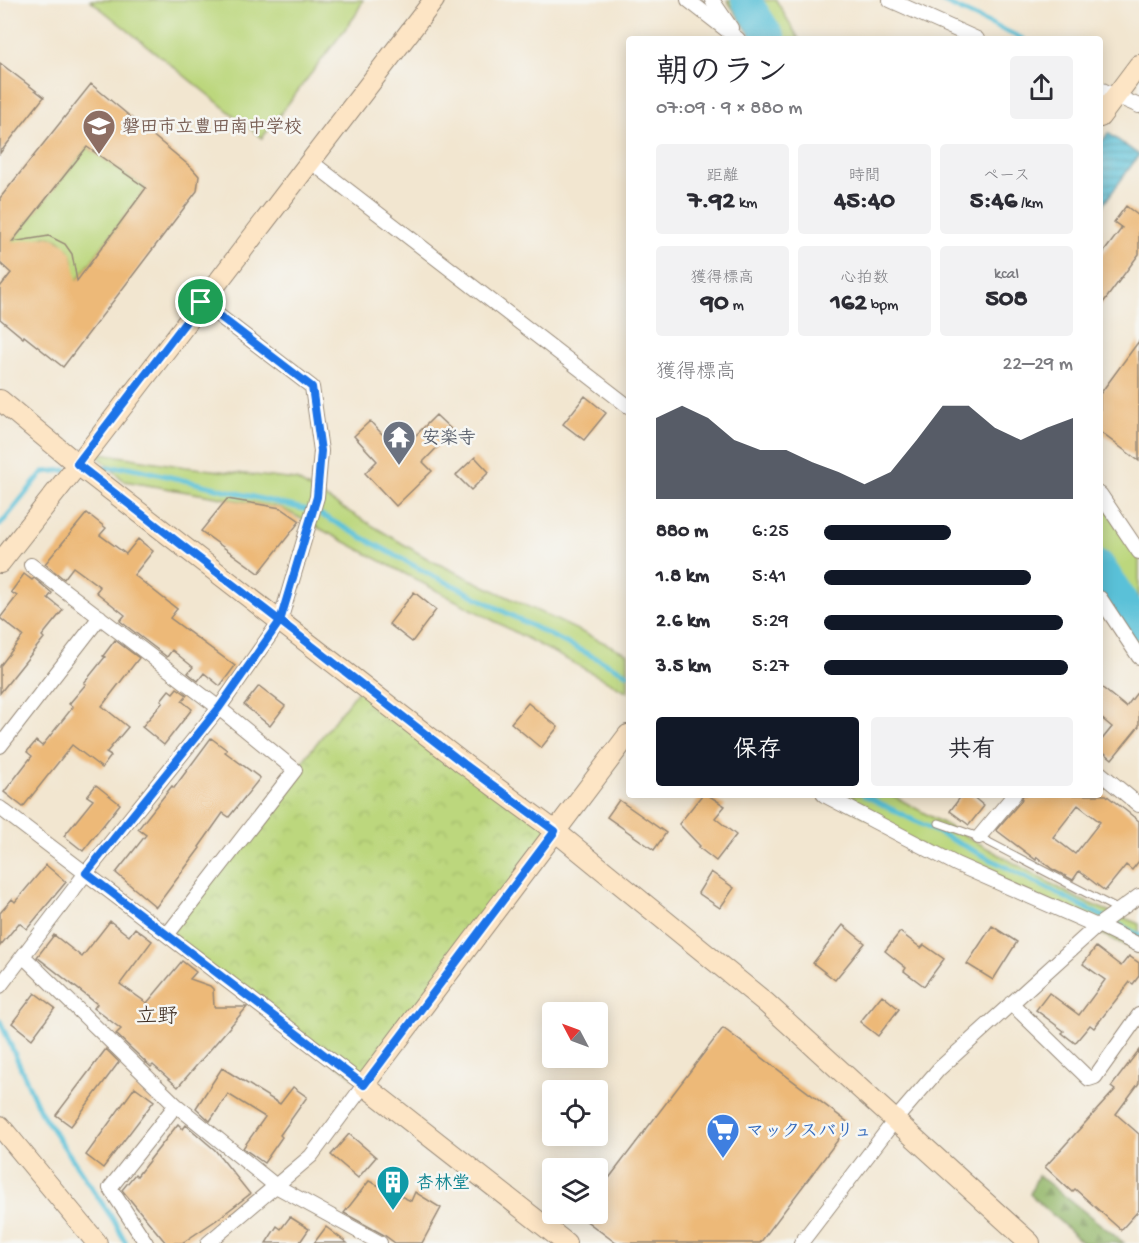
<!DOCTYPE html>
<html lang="ja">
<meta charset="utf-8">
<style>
:root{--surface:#fff;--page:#f2f2f3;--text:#2b2b33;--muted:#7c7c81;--accent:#111827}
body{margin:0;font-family:"Gochi Hand","Klee One",sans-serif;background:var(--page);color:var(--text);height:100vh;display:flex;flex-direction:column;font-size:22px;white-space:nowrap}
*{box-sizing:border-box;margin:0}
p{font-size:20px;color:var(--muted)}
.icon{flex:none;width:33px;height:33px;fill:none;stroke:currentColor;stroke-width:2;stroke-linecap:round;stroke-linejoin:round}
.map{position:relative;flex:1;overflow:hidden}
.drawer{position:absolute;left:626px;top:36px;width:477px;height:762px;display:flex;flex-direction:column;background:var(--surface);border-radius:6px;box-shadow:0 3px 15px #0003}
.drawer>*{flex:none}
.needle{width:39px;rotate:311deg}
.fabs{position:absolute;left:542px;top:1002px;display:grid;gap:12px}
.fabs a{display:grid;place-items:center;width:66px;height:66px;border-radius:6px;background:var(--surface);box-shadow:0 3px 15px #0003;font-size:30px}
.pin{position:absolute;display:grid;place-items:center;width:51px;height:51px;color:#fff;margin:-26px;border:3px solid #fff;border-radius:50%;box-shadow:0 2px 6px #0007}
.round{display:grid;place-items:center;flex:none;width:63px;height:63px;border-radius:6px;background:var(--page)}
.summary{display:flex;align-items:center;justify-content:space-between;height:102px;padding:0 30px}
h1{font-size:33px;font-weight:700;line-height:45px}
.stats{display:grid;grid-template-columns:repeat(3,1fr);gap:9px;height:102px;padding:6px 30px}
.stats div{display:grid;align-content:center;border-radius:6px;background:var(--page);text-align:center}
.stats b{font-size:26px;font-weight:700}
.stats small{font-size:16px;font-weight:400}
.stats p{font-size:16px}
.chart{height:168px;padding:12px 30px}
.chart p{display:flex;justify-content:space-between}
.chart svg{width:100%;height:108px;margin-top:6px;fill:var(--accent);opacity:.7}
.cta{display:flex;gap:12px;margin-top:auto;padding:12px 30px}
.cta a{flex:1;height:69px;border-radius:6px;background:var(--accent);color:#fff;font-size:24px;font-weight:700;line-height:69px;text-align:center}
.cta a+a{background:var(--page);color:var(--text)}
ul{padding:0 30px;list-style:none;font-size:20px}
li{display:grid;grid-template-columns:96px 72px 1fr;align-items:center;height:45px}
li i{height:15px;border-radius:8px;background:var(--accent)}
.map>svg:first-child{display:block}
</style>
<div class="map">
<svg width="1139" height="1243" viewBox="0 0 1139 1243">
<defs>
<pattern id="forest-firs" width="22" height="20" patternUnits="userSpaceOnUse" patternTransform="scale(1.5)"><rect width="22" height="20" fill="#95b86c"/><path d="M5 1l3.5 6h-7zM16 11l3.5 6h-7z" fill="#7b9658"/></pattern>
<pattern id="park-crowns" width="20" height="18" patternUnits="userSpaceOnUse" patternTransform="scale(1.5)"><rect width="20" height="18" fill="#bcd77d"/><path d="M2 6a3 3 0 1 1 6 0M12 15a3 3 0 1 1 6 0" fill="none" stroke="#a2b96c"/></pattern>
<pattern id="water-rules" width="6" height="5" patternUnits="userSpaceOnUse" patternTransform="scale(1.5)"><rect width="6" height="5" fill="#5ac1d8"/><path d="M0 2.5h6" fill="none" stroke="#4c9daf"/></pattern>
</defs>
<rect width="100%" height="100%" fill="#f6f6f2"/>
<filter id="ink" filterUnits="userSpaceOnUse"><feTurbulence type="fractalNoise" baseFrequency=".0167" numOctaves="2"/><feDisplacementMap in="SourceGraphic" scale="12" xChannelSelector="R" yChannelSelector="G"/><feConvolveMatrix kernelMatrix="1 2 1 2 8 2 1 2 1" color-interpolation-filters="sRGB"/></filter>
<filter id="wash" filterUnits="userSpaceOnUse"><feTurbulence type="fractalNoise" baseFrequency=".008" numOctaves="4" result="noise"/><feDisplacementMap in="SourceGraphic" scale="24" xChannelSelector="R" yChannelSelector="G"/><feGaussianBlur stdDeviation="1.35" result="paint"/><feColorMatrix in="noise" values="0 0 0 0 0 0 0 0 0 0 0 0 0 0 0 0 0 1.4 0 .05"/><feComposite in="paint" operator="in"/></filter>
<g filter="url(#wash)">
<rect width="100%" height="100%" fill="#f2e6d0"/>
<!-- grass -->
<path fill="#bcd77d" stroke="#7c804e" stroke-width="1.5" d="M90,0H363L355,16L262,138Z
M727,0H776L799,39H753Z
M87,147L146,188L70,290C71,281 74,270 73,261C72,249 55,232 42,237C35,239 28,247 23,252L11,243Z
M94,452L186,467L296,480L430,560L628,654V692L281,508L124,481Z
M1100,496L1139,554V657L1100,598Z
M824,795H892L1079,899L1139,924V952L956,864Z"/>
<!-- forest -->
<path fill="url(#forest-firs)" stroke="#687145" stroke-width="1.5" d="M1038,1175L1124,1243H1083L1030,1194Z"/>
<!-- park -->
<path fill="url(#park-crowns)" stroke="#7c804e" stroke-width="1.5" d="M362,685L555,831L364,1085L167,935Z"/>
<!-- water -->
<path fill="url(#water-rules)" stroke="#4a767b" stroke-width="1.5" d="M1108,133L1139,155L1100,209V145Z"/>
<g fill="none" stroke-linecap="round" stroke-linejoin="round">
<!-- stream -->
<path stroke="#5ac1d8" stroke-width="5" d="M939,0L1023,39
M93,469L129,467L316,512L431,575L459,588L522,621L628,674
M0,525L43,472L66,470
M864,795L1139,935
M0,1021L40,1111L114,1221L126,1243"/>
<!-- river -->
<path stroke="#5ac1d8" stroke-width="30" d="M746,0L771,39
M1100,566L1139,625"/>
</g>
<g id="blocks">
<!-- building -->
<path fill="#edb978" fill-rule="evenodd" d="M0,63L44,97L0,153Z
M91,84L192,168L199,176L197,191L63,367L24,336L23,338L0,319V287L11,273L0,263V198ZM87,147L146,188L77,281L72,254L65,244L49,236L12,242Z
M1126,206L1139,216V254L1100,307V257L1122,228L1114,222Z
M1139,341V461L1100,432V394Z
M585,396L606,413L584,440L563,424Z
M436,415L453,431L423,462L432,471L396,506L365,473L377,461L354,436L370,421L395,448L403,441L406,445Z
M475,457L489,472L471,490L456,475Z
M227,499L281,508L300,521L259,573L201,531Z
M87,513L106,528L100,535L126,554L138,539L153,551L134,575L177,609L170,618L235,666L220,686L204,673L198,681L188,673L193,667L172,650L167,657L120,621L125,615L96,592L100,587L73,567L64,579L45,564Z
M24,574L32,580L34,578L52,593L48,598L63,610L42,636L44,638L0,693V666L23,636L0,618L17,596L11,592Z
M414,592L436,610L412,642L389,624Z
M115,640L139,658L102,706L128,727L106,753L111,756L102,768L72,745L23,807L4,792L32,756L27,752L36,741L42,746L73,707L69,704L86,684L84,683L105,657L103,656Z
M259,686L285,706L270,726L244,705Z
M1100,686L1126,707L1139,690V726L1112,759L1100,749V742L1112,727L1100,717Z
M177,688L187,695L182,701L192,709L164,745L142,727L163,702L161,700L169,690L173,693Z
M528,703L558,727L541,748L511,723Z
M211,738L227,750L225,752L260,778L229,817L223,813L199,847L200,848L156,907L116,873L146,835L138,829L172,786L174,788Z
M96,785L120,804L83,851L64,836L93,800L87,796Z
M702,795H708L725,806L715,818L736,835L716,861L698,847L700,846L679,824Z
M962,795H971L984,806L969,825L950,811Z
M1023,795H1106L1139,821V861L1132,870L1126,865L1105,891L1079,871L1073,880L1052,869L1037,857L1036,860L996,830L1021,801ZM1078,805L1100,822L1075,854L1053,837Z
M619,800L666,833L654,850L607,817Z
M46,865L66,882L27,929L19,923L0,946V913L12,899L15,902Z
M711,872L734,888L720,908L698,893Z
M110,921L129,936L135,928L152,941L120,984L147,1003L182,961L196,972L190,979L210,986L213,989L214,1007H247L178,1087L153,1065L151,1067L116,1034L121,1029L94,1008L97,1004L37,957L54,935L82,957Z
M843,925L865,943L835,980L813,963Z
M992,926L1017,942L993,980L967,964Z
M900,932L921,948L924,945L944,959L924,986L904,971L906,968L885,951Z
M1096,947L1121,966L1129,956L1139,963V976L1133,984L1130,982L1094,1028L1090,1025L1075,1043L1062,1033L1064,1031L1036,1010L1049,993L1079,1015L1105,980L1083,964Z
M35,993L55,1008L32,1039L12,1023Z
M882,995L899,1009L878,1036L860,1022Z
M723,1028L850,1124L760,1243H616L577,1214H597V1194Z
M106,1049L119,1062L71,1126L56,1115Z
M1139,1050V1083L1116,1114L1139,1134V1210L1121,1230L1075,1189L1072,1192L1045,1167L1115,1090L1111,1087Z
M222,1068L280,1104L293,1087L307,1097L280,1135L282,1137L264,1163L243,1148L265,1117L228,1094L210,1121L196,1108Z
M135,1087L154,1101L103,1168L86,1155Z
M178,1124L183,1129L186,1125L215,1150L250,1194L215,1221L182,1243H166L122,1190L135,1174L137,1176Z
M349,1134L376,1157L358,1178L331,1155Z
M369,1181L411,1201L415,1192L441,1208L422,1243H395L384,1235L344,1213Z
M290,1217L309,1229L300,1242L302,1243H266L277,1226L281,1229Z
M326,1227L347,1243H314Z"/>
</g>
</g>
<g filter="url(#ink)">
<use href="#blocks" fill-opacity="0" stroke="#968877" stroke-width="1.5"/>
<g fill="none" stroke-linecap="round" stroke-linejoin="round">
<defs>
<path id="lane" d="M939,823L979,837L1119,910"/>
<path id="street" d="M688,0L738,39
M712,0L731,28
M890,0L977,39
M1100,89L1139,106
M310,161L628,406
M1100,494L1139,552
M31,565L219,708L295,770L167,935
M1100,598L1139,657
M0,746L100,617
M1100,773L1139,805
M824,795L956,864L1097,926
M0,808L364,1085L311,1156L208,1243
M979,837L1014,795
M1098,925L1139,945
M23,956L176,1105L110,1188L146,1243
M0,986L86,873L219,708L280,621L317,497L321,451L312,387L201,302
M1011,1003L1089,1079L1095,1077L1139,1015
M176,1105L276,1186L380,1243
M801,1243L895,1120L939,1069L1097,926L1139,896"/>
<path id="secondary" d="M1100,117L1139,65
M0,400L77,464L464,764L555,831L765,1002L1030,1243
M0,563L97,440L434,0
M0,1126L97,1243
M566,1243L364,1085L628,735"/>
</defs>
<!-- lane casing -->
<use href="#lane" stroke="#968877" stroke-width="9"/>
<!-- street casing -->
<use href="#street" stroke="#968877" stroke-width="16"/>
<!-- secondary casing -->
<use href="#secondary" stroke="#968877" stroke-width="22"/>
<!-- lane -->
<use href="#lane" stroke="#fff" stroke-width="7"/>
<!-- street -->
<use href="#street" stroke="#fff" stroke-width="14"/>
<!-- secondary -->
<use href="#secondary" stroke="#fde5c5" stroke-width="20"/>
</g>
</g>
<g fill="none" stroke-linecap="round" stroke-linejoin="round" filter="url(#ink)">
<defs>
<path id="route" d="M201,302L77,464L280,621L219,708L86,873L364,1085L555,831L464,764L280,621L317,497L321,451L312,387L201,302"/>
</defs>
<!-- route casing -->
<use href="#route" stroke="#fff" stroke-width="12"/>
<!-- route -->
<use href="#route" stroke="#1a73e8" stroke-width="8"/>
</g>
<!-- icons -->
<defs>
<symbol id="school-pin" viewBox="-11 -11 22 30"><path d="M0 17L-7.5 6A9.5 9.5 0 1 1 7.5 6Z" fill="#8d6e63" stroke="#f6f6f2"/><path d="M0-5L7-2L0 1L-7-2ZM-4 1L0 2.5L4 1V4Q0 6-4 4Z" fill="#fff"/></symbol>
<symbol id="temple-pin" viewBox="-11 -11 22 30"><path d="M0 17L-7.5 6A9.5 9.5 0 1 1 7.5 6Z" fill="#6b7280" stroke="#f6f6f2"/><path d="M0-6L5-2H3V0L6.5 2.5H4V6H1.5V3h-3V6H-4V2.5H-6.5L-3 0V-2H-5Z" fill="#fff"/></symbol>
<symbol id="supermarket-pin" viewBox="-11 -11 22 30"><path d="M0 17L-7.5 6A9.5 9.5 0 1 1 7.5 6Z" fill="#3f7fe0" stroke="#f6f6f2"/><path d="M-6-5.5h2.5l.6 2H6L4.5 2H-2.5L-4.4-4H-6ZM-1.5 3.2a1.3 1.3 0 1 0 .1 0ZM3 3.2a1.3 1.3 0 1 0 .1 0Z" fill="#fff"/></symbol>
<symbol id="building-pin" viewBox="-11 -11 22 30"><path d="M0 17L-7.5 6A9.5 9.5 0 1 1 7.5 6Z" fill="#0f9aa8" stroke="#f6f6f2"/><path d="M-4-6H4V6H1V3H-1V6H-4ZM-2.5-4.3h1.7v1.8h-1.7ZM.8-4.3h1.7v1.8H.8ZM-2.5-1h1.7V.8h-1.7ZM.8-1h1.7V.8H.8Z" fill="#fff"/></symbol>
</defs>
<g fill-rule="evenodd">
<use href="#school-pin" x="80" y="107" width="38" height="52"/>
<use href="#temple-pin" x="380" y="418" width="38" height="52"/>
<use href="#supermarket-pin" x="704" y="1111" width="38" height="52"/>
<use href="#building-pin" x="374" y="1163" width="38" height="52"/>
</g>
<g text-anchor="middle" stroke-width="5" stroke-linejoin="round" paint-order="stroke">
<!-- education labels -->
<g font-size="18" font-weight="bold" fill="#785e54" stroke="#f6f6f2" text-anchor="start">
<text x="122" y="132">磐田市立豊田南中学校</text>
</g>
<!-- worship labels -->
<g font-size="18" font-weight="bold" fill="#5b616d" stroke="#f6f6f2" text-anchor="start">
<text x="422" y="443">安楽寺</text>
</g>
<!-- shop labels -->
<g font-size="18" font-weight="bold" fill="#366cbe" stroke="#f6f6f2" text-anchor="start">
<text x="746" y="1136">マックスバリュ</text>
</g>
<!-- culture labels -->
<g font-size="18" font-weight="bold" fill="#0d838f" stroke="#f6f6f2" text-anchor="start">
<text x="416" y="1188">杏林堂</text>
</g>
<!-- quarter labels -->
<g font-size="21" fill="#3b2a1e" stroke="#f6f6f2">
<text x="157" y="1022">立野</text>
</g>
</g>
</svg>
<div class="fabs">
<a><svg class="needle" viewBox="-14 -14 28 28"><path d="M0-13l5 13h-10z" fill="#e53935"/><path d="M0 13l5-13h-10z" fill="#7c7c81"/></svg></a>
<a><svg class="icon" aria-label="locate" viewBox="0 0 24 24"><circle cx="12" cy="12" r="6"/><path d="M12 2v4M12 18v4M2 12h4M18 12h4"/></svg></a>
<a><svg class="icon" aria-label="layers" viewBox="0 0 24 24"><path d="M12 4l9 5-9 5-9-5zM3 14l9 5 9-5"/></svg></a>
</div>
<div class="pin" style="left:201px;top:302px;background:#1e9e55"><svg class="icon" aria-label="arrive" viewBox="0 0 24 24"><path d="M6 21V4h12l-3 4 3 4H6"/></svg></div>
<section class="drawer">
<div class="summary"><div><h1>朝のラン</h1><p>07:09 · 9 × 880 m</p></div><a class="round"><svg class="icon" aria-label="share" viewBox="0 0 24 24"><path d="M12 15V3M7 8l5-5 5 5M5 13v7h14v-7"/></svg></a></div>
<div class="stats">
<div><p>距離</p><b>7.92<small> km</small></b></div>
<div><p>時間</p><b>45:40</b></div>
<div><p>ペース</p><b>5:46<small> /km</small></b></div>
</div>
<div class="stats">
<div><p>獲得標高</p><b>90<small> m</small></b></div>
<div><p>心拍数</p><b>162<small> bpm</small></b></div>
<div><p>kcal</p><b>508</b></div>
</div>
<div class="chart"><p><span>獲得標高</span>22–29 m</p>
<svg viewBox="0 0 160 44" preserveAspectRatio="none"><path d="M0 44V11L10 6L20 11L30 20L40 24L50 24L60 29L70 33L80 38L90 33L100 20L110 6L120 6L130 15L140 20L150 15L160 11V44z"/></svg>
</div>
<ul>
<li><b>880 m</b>6:25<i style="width:51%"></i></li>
<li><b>1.8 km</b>5:41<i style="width:83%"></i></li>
<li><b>2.6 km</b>5:29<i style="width:96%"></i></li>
<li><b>3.5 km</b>5:27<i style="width:98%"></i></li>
</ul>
<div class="cta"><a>保存</a><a>共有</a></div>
</section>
</div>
